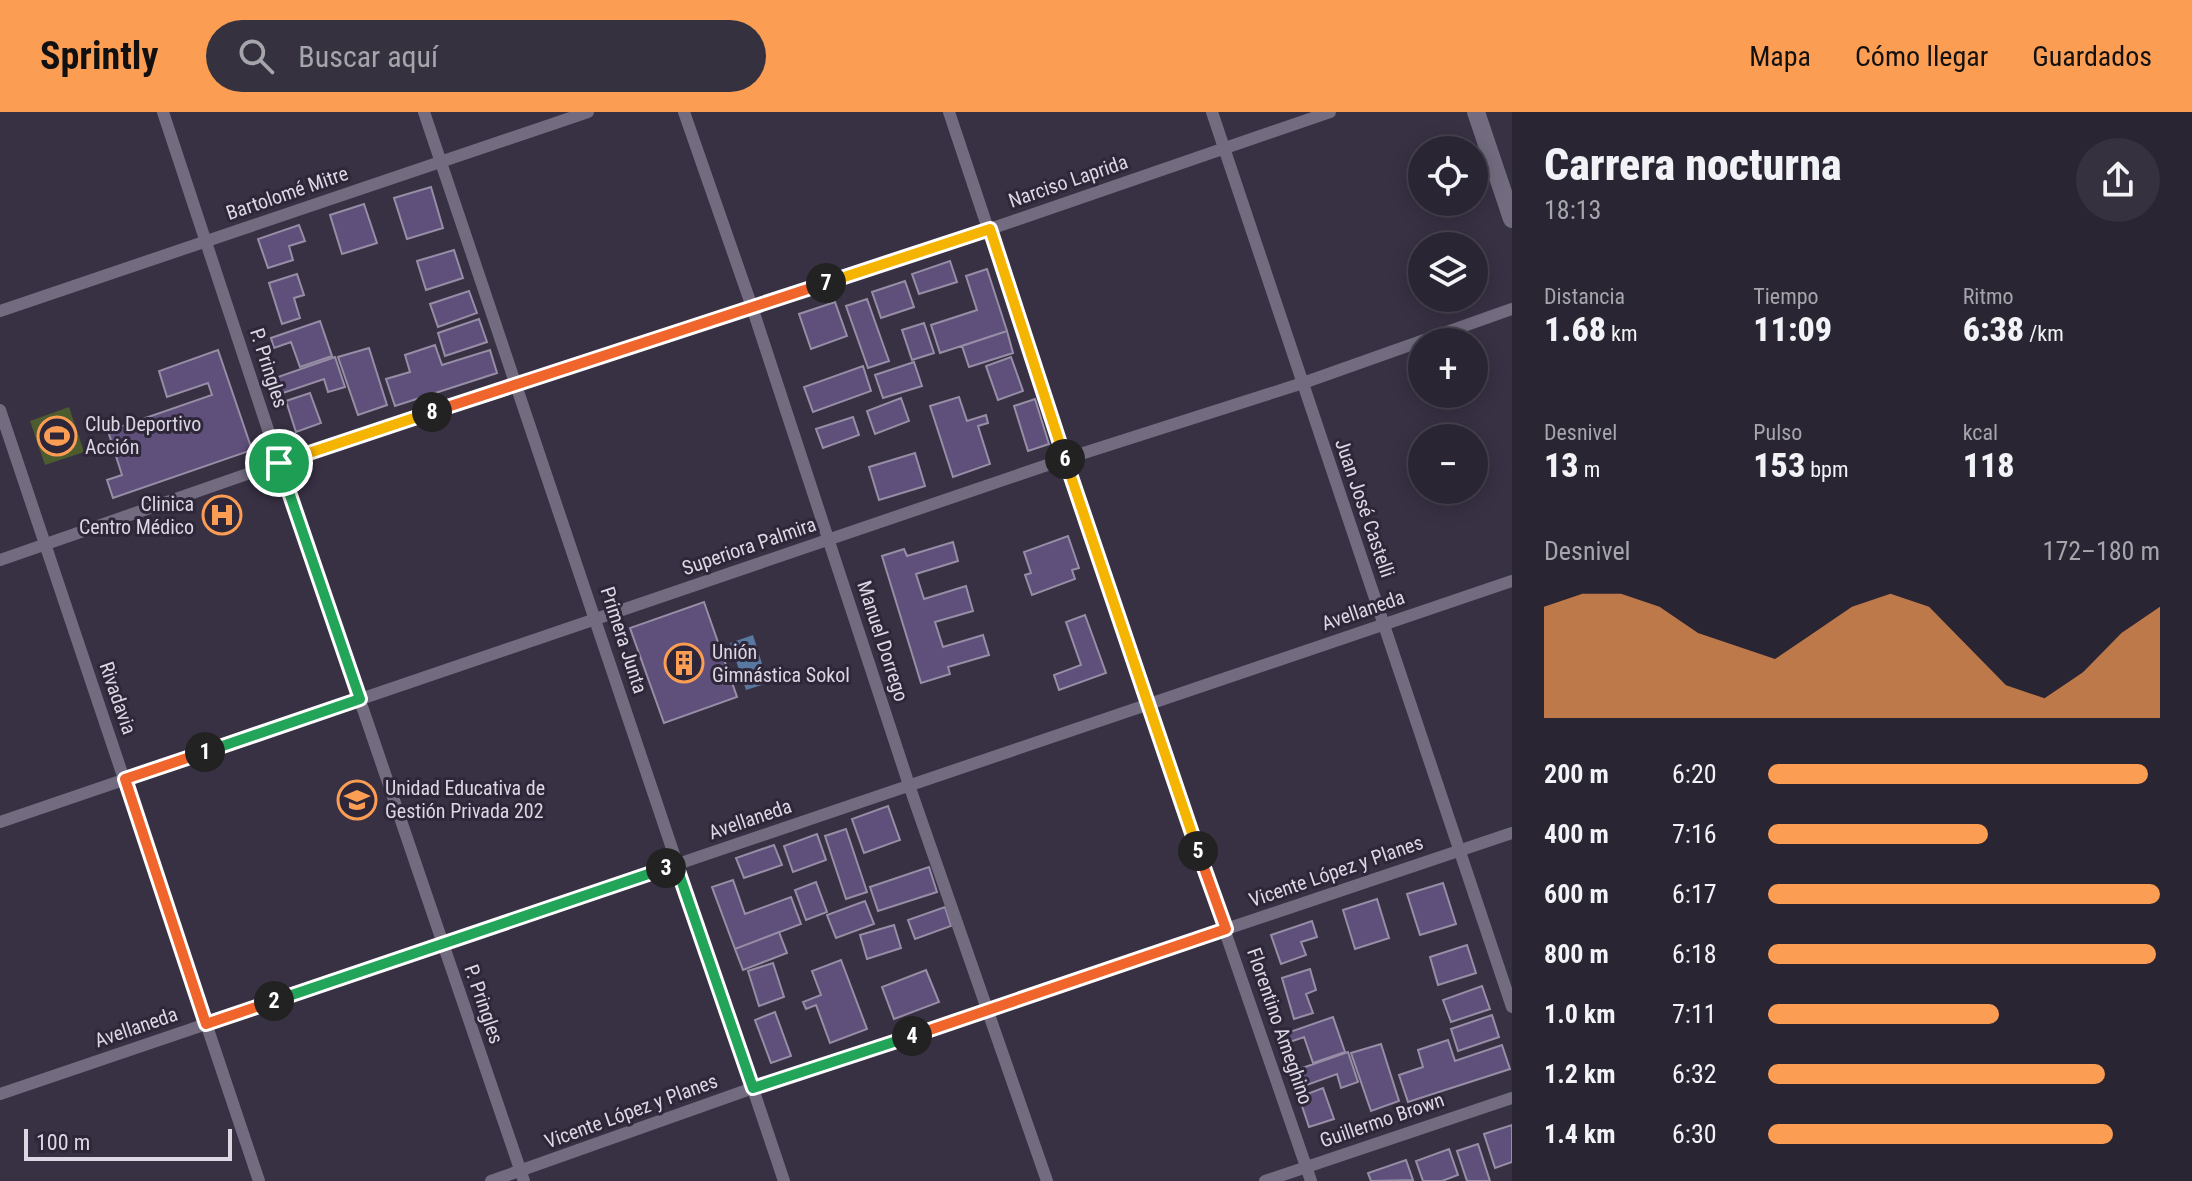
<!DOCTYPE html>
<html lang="es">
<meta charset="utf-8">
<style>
:root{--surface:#2a2533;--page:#36313f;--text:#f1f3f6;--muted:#a5a5ac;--line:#46424e;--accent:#fc9d54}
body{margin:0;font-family:"Roboto Condensed",sans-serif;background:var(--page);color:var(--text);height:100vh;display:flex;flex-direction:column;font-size:30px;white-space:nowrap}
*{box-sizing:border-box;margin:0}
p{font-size:26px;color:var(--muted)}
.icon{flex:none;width:44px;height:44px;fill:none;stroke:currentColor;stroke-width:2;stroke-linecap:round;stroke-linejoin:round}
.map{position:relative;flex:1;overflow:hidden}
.panel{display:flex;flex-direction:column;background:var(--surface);width:680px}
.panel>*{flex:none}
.controls{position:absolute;left:1408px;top:24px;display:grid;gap:16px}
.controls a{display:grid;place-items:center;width:80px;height:80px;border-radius:50%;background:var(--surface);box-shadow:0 4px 20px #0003,0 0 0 2px var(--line);font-size:40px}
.scale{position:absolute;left:24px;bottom:20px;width:208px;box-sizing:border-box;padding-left:8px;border:4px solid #dbd7e3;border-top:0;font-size:22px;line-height:28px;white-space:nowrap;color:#dbd7e3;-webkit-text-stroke:6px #2e2739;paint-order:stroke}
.pin{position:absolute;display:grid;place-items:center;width:68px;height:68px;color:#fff;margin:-34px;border:4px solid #fff;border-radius:50%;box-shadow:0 2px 8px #0007}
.km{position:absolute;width:40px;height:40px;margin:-20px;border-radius:50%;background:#222;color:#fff;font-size:22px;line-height:40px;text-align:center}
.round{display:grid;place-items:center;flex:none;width:84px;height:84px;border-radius:42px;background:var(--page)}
.head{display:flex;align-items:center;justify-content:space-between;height:136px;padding:0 32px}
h1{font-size:44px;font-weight:800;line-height:60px}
.stats{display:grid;grid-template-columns:repeat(3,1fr);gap:12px;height:136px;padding:8px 32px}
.stats div{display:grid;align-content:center}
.stats b{font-size:34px;font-weight:800}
.stats small{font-size:22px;font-weight:400}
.stats p{font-size:22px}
.chart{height:224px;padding:16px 32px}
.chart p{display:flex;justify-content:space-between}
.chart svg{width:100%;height:144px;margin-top:8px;fill:var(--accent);opacity:.7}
ul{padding:0 32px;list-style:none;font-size:26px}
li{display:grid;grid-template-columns:128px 96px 1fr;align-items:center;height:60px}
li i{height:20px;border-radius:10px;background:var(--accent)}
header{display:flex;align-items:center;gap:48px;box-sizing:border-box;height:112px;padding:0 40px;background:var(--accent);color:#111}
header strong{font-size:38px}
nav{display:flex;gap:44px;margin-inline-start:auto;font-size:28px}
.search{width:560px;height:72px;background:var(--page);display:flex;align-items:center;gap:20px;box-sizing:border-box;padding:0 28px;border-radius:44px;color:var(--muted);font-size:30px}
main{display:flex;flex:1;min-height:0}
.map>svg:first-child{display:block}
</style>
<header>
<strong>Sprintly</strong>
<div class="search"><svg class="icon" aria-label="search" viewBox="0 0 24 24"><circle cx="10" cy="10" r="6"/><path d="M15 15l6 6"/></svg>Buscar aquí</div>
<nav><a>Mapa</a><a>Cómo llegar</a><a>Guardados</a></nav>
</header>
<main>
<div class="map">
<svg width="1512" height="1069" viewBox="0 0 1512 1069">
<rect width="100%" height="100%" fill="#383144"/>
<!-- green -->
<path fill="#4d5c2e" d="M69,295L84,340L45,353L30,309Z"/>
<!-- water -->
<path fill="#5978a0" d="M753,523L768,571L746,578L730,531Z"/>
<!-- building -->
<path fill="#5f4f7b" stroke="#968ea5" stroke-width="2" d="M431,75L443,116L407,127L394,86Z
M364,92L377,131L342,142L330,103Z
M299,113L305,129L289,134L293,148L268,156L258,127Z
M454,138L463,166L426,178L417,149Z
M950,149L957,170L919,182L912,162Z
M987,157L1007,219L940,241L931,213L977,198L966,164Z
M297,162L304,183L294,186L300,206L282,212L269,171Z
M905,169L914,195L881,206L872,180Z
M469,179L477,201L438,215L430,192Z
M867,187L889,249L868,256L846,194Z
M835,190L847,224L811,237L799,202Z
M479,207L487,230L445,244L438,221Z
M320,209L332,244L300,255L291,230L274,236L271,226Z
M924,211L934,241L912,248L902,218Z
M1007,219L1013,241L969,255L962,234Z
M435,233L442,253L490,238L497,261L395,294L386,267L410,260L405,243Z
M369,236L387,293L358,303L338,245Z
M218,238L252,338L113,386L107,368L122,363L108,319L212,283L208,271L167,285L159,259Z
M335,245L345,275L328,280L324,267L280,282L275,266Z
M1011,245L1023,279L998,288L986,254Z
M914,250L922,274L883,286L875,263Z
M863,254L871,279L813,300L804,275Z
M310,281L321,311L296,320L286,289Z
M959,285L967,309L986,303L988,311L978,314L990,352L953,365L930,294Z
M901,286L909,309L875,322L867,299Z
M1035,287L1049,332L1028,339L1014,294Z
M853,305L859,323L823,336L816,317Z
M915,341L925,374L879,388L869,355Z
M1068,424L1079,456L1072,458L1075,467L1032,483L1025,463L1031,461L1024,440Z
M953,430L958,449L916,462L924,487L966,474L973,499L935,510L943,535L983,523L989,543L948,555L950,562L921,571L882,444L904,437L907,444Z
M704,490L737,585L664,611L630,516Z
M1085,503L1106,561L1059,578L1054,563L1081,553L1066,510Z
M888,694L900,728L864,741L852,707Z
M846,717L867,780L846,787L825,724Z
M817,722L826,748L793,760L784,734Z
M774,733L782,753L744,766L736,746Z
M929,755L937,780L878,799L870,775Z
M733,768L745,802L791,785L801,812L735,837L712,775Z
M816,770L827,800L806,808L795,778Z
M1443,771L1456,812L1420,823L1407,782Z
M1377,787L1389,826L1355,837L1343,798Z
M865,789L874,812L836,826L827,803Z
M945,795L951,814L915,827L908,808Z
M1312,809L1317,825L1301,830L1306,843L1281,852L1271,823Z
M894,813L901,836L867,847L860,823Z
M779,820L787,841L743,858L735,837Z
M1467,833L1476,861L1438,873L1430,845Z
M841,848L867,917L830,931L816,893L806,897L803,890L821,883L812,859Z
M773,851L784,885L759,894L748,859Z
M1310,857L1316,878L1306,882L1313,901L1294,907L1282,866Z
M926,858L939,890L894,907L882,875Z
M1482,874L1490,897L1451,910L1443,888Z
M775,900L791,944L771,951L755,908Z
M1492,903L1499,925L1458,939L1451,917Z
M1333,905L1345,940L1313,951L1304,925L1287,931L1284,922Z
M1448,928L1455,949L1502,933L1510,957L1408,990L1399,963L1423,955L1418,938Z
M1381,932L1399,989L1371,999L1351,941Z
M1348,940L1358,970L1341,976L1337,962L1293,978L1288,961Z
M1323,976L1334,1007L1309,1015L1299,985Z
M1512,1013V1050L1495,1056L1484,1022Z
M1478,1032L1490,1069H1467L1457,1039Z
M1449,1037L1458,1063L1442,1069H1423L1416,1049Z
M1406,1048L1413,1068L1371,1069L1368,1061Z"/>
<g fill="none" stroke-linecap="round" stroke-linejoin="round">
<!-- street -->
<path stroke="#736c81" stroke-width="12" d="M163,0L279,351L524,1069
M424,0L784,1069
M684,0L752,195L909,673L1047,1069
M949,0L1147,593L1311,1069
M1212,0L1512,895
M0,199L588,0
M0,298L259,1069
M0,448L279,351L990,117L1330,0
M0,710L1065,347L1303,271L1512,197
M0,982L1512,469
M491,1069L753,976L1512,721
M1265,1069L1512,986"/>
<!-- secondary -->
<path stroke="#736c81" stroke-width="18" d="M1476,0L1512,107"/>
</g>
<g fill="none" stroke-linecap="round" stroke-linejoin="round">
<defs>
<path id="split-1" d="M205,640L360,587L279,351"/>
<path id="split-2" d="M205,640L125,667L206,912L274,889"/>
<path id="split-3" d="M274,889L666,756"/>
<path id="split-4" d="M666,756L676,753L753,976L912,924"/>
<path id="split-5" d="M912,924L1226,817L1198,739"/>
<path id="split-6" d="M1065,347L1198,739"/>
<path id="split-7" d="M826,171L990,117L1065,347"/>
<path id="split-8" d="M432,300L826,171"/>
<path id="split-9" d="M279,351L432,300"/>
</defs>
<!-- split-1 casing -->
<use href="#split-1" stroke="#fff" stroke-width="16"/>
<!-- split-2 casing -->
<use href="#split-2" stroke="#fff" stroke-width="16"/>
<!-- split-3 casing -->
<use href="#split-3" stroke="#fff" stroke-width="16"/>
<!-- split-4 casing -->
<use href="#split-4" stroke="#fff" stroke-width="16"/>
<!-- split-5 casing -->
<use href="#split-5" stroke="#fff" stroke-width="16"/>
<!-- split-6 casing -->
<use href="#split-6" stroke="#fff" stroke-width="16"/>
<!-- split-7 casing -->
<use href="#split-7" stroke="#fff" stroke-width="16"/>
<!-- split-8 casing -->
<use href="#split-8" stroke="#fff" stroke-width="16"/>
<!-- split-9 casing -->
<use href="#split-9" stroke="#fff" stroke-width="16"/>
<!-- split-1 -->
<use href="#split-1" stroke="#22a559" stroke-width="10"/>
<!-- split-2 -->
<use href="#split-2" stroke="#f0652b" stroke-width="10"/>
<!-- split-3 -->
<use href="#split-3" stroke="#22a559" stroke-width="10"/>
<!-- split-4 -->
<use href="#split-4" stroke="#22a559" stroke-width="10"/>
<!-- split-5 -->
<use href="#split-5" stroke="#f0652b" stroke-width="10"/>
<!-- split-6 -->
<use href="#split-6" stroke="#f5b400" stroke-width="10"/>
<!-- split-7 -->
<use href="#split-7" stroke="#f5b400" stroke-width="10"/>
<!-- split-8 -->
<use href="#split-8" stroke="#f0652b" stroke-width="10"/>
<!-- split-9 -->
<use href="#split-9" stroke="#f5b400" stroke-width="10"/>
</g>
<!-- icons -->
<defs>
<symbol id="stadium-ring" viewBox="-11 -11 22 22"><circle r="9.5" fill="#2e2739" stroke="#fc9d54" stroke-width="1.5"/><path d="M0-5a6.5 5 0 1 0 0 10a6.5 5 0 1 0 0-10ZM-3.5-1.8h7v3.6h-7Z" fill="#fc9d54"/></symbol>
<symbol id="hospital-ring" viewBox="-11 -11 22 22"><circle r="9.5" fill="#2e2739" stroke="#fc9d54" stroke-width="1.5"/><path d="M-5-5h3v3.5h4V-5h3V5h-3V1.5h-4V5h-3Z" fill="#fc9d54"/></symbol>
<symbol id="building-ring" viewBox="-11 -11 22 22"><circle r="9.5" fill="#2e2739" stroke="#fc9d54" stroke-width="1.5"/><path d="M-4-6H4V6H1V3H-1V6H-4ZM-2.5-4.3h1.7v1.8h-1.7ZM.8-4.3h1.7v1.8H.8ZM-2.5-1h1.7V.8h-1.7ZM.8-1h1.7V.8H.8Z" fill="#fc9d54"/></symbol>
<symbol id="university-ring" viewBox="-11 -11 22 22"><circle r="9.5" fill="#2e2739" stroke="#fc9d54" stroke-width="1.5"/><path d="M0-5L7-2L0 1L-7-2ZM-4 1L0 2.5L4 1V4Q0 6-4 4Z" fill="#fc9d54"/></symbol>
</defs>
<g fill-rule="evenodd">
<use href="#stadium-ring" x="35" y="302" width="44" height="44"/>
<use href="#hospital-ring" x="200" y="381" width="44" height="44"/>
<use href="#building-ring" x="662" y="529" width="44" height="44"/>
<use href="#university-ring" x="335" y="666" width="44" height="44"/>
</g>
<g text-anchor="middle" stroke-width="6" stroke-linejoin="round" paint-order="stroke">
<!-- street labels -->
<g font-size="20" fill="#dbd7e3" stroke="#2e2739">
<text transform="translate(1068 69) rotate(-19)" y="7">Narciso Laprida</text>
<text transform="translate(287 81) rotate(-19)" y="7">Bartolomé Mitre</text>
<text transform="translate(269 256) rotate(72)" y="7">P. Pringles</text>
<text transform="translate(1365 396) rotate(71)" y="7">Juan José Castelli</text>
<text transform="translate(749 434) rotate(-19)" y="7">Superiora Palmira</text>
<text transform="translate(1363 498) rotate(-19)" y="7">Avellaneda</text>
<text transform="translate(624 528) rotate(72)" y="7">Primera Junta</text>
<text transform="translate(883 529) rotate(72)" y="7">Manuel Dorrego</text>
<text transform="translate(118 586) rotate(71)" y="7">Rivadavia</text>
<text transform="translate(750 707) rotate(-19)" y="7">Avellaneda</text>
<text transform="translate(1336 759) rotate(-19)" y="7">Vicente López y Planes</text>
<text transform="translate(484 892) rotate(71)" y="7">P. Pringles</text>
<text transform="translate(1280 914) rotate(71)" y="7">Florentino Ameghino</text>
<text transform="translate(136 915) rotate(-19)" y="7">Avellaneda</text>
<text transform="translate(631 999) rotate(-20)" y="7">Vicente López y Planes</text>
<text transform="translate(1382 1008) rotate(-19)" y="7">Guillermo Brown</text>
</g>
<!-- poi labels -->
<g font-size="20" fill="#dbd7e3" stroke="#2e2739" text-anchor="start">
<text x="85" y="319">Club Deportivo<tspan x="85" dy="23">Acción</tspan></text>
<text x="194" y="399" text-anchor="end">Clinica<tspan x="194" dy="23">Centro Médico</tspan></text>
<text x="712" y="547">Unión<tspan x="712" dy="23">Gimnástica Sokol</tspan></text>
<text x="385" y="683">Unidad Educativa de<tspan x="385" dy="23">Gestión Privada 202</tspan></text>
</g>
</g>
</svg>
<div class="controls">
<a><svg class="icon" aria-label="locate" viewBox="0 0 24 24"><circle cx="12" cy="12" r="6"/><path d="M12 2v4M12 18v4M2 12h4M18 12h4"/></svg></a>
<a><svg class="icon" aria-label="layers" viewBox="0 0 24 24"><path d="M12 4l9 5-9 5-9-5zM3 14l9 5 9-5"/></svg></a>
<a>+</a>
<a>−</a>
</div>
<div class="scale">100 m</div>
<div class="pin" style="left:279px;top:351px;background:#1e9e55"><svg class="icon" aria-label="arrive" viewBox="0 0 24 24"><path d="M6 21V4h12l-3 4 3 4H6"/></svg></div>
<b class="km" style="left:205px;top:640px">1</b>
<b class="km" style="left:274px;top:889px">2</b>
<b class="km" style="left:666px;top:756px">3</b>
<b class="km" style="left:912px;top:924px">4</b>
<b class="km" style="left:1198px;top:739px">5</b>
<b class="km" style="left:1065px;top:347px">6</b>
<b class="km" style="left:826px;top:171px">7</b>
<b class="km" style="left:432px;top:300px">8</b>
</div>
<section class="panel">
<div class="head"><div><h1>Carrera nocturna</h1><p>18:13</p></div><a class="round"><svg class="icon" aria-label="share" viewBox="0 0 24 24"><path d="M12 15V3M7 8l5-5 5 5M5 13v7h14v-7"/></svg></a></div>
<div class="stats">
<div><p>Distancia</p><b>1.68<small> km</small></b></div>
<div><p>Tiempo</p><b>11:09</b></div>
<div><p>Ritmo</p><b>6:38<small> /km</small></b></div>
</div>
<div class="stats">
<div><p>Desnivel</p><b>13<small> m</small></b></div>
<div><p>Pulso</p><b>153<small> bpm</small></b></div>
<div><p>kcal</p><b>118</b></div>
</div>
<div class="chart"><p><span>Desnivel</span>172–180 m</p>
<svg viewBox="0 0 160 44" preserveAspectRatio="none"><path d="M0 44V10L10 6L20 6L30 10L40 18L50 22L60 26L70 18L80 10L90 6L100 10L110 22L120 34L130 38L140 30L150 18L160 10V44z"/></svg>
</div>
<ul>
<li><b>200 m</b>6:20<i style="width:97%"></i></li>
<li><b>400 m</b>7:16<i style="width:56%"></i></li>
<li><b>600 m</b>6:17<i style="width:100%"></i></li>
<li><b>800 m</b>6:18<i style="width:99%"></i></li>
<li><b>1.0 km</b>7:11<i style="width:59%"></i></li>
<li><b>1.2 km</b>6:32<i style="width:86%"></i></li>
<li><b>1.4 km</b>6:30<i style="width:88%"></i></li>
</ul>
</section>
</main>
